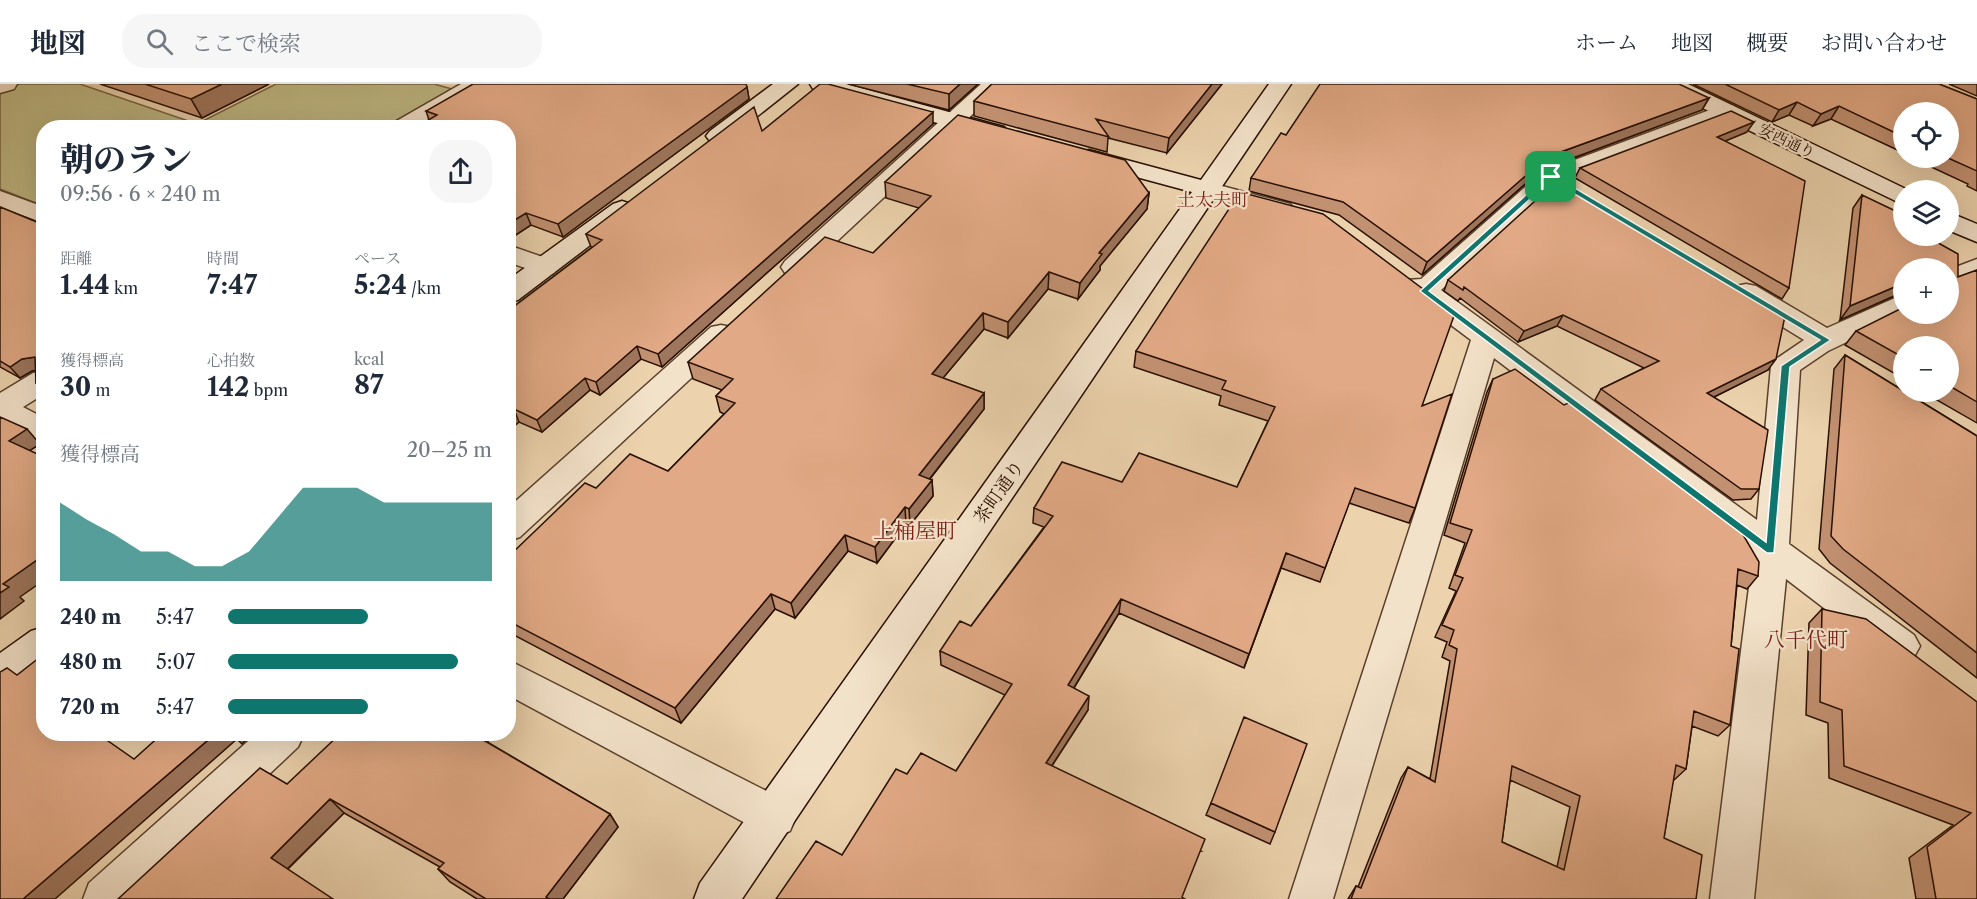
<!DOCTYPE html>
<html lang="ja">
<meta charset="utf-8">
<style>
:root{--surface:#fff;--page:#f6f6f7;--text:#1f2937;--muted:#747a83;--line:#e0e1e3;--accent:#0f766e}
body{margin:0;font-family:"Libre Caslon Text","Noto Serif JP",serif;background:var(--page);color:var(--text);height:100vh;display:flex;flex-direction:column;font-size:22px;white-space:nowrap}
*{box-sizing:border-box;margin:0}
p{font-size:20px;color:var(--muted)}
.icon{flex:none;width:33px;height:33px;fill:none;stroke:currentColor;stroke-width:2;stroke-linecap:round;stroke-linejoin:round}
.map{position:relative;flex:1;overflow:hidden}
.drawer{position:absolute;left:36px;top:36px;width:480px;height:621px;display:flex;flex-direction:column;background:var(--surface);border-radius:24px;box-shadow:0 6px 24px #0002}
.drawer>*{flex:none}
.fabs{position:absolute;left:1893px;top:18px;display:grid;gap:12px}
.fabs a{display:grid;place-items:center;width:66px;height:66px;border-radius:50%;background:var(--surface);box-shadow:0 6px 24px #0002;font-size:30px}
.pin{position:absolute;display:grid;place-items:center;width:51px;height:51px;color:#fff;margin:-26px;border-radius:12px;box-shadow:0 3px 9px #0006}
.round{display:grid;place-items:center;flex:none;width:63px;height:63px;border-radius:24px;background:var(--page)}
.headline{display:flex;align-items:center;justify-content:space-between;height:102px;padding:0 24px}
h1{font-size:33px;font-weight:800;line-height:45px}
.metrics{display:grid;grid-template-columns:repeat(3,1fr);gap:9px;height:102px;padding:6px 24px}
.metrics div{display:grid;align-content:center}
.metrics b{font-size:26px;font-weight:800}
.metrics small{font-size:16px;font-weight:400}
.metrics p{font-size:16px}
.chart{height:168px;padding:12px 24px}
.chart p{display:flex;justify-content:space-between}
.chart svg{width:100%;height:108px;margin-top:6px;fill:var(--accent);opacity:.7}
ul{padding:0 24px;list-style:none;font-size:20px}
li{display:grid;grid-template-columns:96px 72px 1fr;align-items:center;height:45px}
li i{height:15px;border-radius:8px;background:var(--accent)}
header{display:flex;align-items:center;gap:36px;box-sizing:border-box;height:84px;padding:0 30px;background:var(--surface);border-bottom:2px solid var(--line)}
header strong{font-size:28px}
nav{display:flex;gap:33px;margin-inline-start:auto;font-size:21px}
.search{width:420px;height:54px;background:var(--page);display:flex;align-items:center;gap:15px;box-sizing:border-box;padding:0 21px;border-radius:24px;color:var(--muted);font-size:22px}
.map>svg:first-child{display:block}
</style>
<header>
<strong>地図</strong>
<div class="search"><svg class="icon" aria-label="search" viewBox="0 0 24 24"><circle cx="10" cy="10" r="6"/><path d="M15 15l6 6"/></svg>ここで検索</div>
<nav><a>ホーム</a><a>地図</a><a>概要</a><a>お問い合わせ</a></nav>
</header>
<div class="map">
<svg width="1977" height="815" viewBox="0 0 1977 815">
<rect width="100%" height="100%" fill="#ecd3ae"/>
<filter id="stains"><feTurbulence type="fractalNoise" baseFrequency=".00333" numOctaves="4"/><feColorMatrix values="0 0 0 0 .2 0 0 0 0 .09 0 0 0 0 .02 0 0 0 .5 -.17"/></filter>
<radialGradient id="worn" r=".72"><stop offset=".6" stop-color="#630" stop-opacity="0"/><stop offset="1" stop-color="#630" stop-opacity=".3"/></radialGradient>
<!-- green -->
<path fill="#bfba85" stroke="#746442" stroke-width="1.5" d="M19,0H80L197,40L276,0H434L452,5L385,43L44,44L43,122L0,105V8Z"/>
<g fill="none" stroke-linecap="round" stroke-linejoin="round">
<defs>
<path id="street" d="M0,0H17L14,5L0,9Z
M461,0H488L485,5L418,44H390L393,39Z
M981,0H1005L803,189L794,191L785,189L781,183L785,177Z
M1726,20L1734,22L1737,27L1734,32L1560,98L1441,206L1757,436L1771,282L1776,275L1804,256L1736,214L1732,208L1736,202L1746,200L1756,202L1827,244L1904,210L1905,230L1828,267L1800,286L1789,460L1914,551L1920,562L1914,573L1901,578L1888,573L1786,495L1754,815H1710L1753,471L1494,274L1333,815H1289L1471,256L1407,208L1403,202L1407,196L1421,195L1542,88Z
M1207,98L1290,120L1294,125L1290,130L1281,133L1198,110L1195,105L1198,100Z
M0,107L44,123V139L0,123Z
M508,161L554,177L558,183L554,189L545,191L508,178Z
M1977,175V193L1948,205V186Z
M721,241L731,243L735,250L731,257L520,453L508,457V424L711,243Z
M44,286V310L23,323L44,334V359L0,338V309L33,289Z
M508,576L790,719L796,733L790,747L775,753L760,747L508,611Z
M256,650H304L298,663L137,815H83L89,799Z"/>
<path id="secondary" d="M773,0H798L726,57H710L706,52L710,47Z
M810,0H846L1004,43L1008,48L1004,53L996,55L813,5Z
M1269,0H1291L742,815H694L700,799L1192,108L1081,78L1077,73L1081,68L1089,66L1201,96Z
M1660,0H1688L1908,106H1904V121L1663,5Z
M622,117L631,120L635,125L631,130L518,216L508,218V196L613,120Z
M1948,128L1977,140V158L1948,146Z
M44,543V579L13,602L0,606V569L31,547Z"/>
</defs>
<!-- street casing -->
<use href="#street" stroke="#59402c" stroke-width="3"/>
<!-- secondary casing -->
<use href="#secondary" stroke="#280f00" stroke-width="3"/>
<!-- street -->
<use href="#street" fill="#f3e2ca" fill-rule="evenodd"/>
<!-- secondary -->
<use href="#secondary" fill="#f3e2ca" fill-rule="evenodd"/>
</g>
<!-- wall -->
<path fill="#c29172" stroke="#280f00" stroke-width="1.5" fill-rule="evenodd" d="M100,0H269L202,34Z
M848,0H978L949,26Z
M992,0H1222L1167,69L1108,54L1107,68L974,32V17Z
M1693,0H1939L1977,15V107L1967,102L1968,100L1912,74H1948L1904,28V69L1831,35L1813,42L1789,31L1772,38Z
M1949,0H1977V12Z
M747,3L749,15L563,153L531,141L508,156V44L429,36L426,27Z
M1709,14L1702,26L1541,86L1422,191L1339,131L1249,107L1251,94L1286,51Z
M933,40L662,283L641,275L600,311L590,306L542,348L519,338L508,347V227L592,163H591L586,150L762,47Z
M1747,48L1725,57L1789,204L1782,215L1575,94L1580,84Z
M885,98L1149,109L1147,125L1100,182V186L1078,215L1048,205L1008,254L984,245L943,294L984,309V325L930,395L932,396L933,412L910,441L906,440L877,479L848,467L795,534L775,525L681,639L508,548V473L596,404L668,387L724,330L720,328L716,312L722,306L693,295L688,278L873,169L919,124L886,114Z
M1862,111L1904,152H1942L1937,158L1958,193L1977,186V339L1923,308H1948V262H1904V295L1845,261L1856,247L1948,230V184H1904V208L1840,236L1853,124Z
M0,123L44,141V308L36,299V286L32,287L20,294L0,283Z
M1448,196L1768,286L1714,313L1759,405L1751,415L1733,416L1595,316L1601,305L1644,284L1557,242L1518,258L1460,214L1458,217L1444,207Z
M1136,267L1422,322L1415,424L1409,439L1349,419L1320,498L1281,484L1244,584L1119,529L1074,604L1088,626L1052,682L1201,767L842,771L907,690L956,687L1005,611L941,581L940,567L971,542L1044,443L1033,439L1034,424L1122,398L1237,403L1268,337L1219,321L1221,312L1134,283Z
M1845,271L1977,352V594L1830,479L1819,465L1834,285Z
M1493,295L1758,492L1747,505L1737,501L1731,562L1730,641L1718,652L1692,642L1686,685L1674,696H1673L1664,754L1696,815H1348L1356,802L1358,803L1401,694L1408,683L1430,695L1450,577L1442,573L1447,558L1435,553L1456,507L1449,504L1465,459L1444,451L1487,308ZM1510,696L1570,723L1557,783L1502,758Z
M1822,525L1977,618V815H1916L1909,774L1953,741L1829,694L1828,639L1806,631L1809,539Z
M485,653L489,659L610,730L618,743L563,815H477L450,798L438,785L440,783L344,729L288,785L118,815L287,700Z
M1211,719L1275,748L1270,760L1206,731Z"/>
<!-- shaded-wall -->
<path fill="#9e765d" stroke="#280f00" stroke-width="1.5" d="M222,0H269L202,34L191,15Z
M960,0H978L949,26V10Z
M1212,0H1222L1167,69L1169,54Z
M747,3L749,15L563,153L558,140Z
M1709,14L1702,26L1541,86L1422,191L1427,178L1547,73Z
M1797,18L1789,31L1772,38L1779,26Z
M1839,22L1831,35L1813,42L1821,30Z
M933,28V40L662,283L658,270Z
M1754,38L1747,48L1711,63L1717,53Z
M1149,109L1147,125L1100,182V186L1078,215L1080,199L1099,169Z
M526,129L531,141L508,156V140Z
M1941,152H1942L1932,164L1933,156Z
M1049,188L1048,205L1008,254V238Z
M1904,199L1903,208L1840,236L1850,222Z
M983,229L984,245L933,306L932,290Z
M1563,231L1557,242L1518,258L1524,247Z
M637,262L641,275L600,311L596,298Z
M35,273L44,285L32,287L20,294L10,283L22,275Z
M1776,275L1768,286L1700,320L1707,309Z
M585,294L590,306L542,348L537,336Z
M984,309V325L920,407L919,391Z
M514,325L519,338L508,347V330Z
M27,345L40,360L23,371L9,357Z
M44,346V353L39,348Z
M932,396L933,412L910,441L909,425Z
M905,423L906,440L877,479L875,463Z
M845,451L848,467L795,534L791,519Z
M1286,469L1281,484L1244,584L1249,570Z
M44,471V496L20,513L24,517L0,535V509L3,500Z
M771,510L775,525L681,639L675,624Z
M1121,515L1119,529L1067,615L1068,601Z
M1089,612L1088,626L1045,692L1046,679Z
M215,650H252L242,660L237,655L55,815H23Z
M330,715L344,729L286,786L271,774Z
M610,730L618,743L563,815H547L546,813Z"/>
<!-- building -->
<path fill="#e1a985" stroke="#280f00" stroke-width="1.5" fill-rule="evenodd" d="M145,0H222L191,15Z
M473,0H746L747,3L558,140L526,129L508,140V44H415L437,31L426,27Z
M820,0H828L933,28L658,270L637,262L596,298L585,294L537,336L514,325L508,330V227L602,156L586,150L754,23L762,47Z
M907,0H960L949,10Z
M992,0H1212L1169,54L1096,35L1109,53L974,17Z
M1320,0H1679L1709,14L1547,73L1427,178L1343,118L1251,94L1281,49L1286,51Z
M1725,0H1939L1977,15V87L1948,74V28H1904V53L1839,22L1821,30L1797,18L1779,26Z
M1731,27L1754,38L1717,53L1805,97L1789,204L1580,84Z
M958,31L1125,76L1149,109L1099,169L1102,170L1080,199L1049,188L1008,238L983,229L932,290L984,309L919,391L932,396L909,425L905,423L875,463L845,451L791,519L771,510L675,624L508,537V473L585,399L596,404L630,370L668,387L735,319L716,312L733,295L688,278L825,153L873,169L931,112L885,98Z
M1558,96L1785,232L1776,275L1707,309L1768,346L1759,405H1741L1601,305L1659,277L1563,231L1524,247L1464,203L1463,206L1448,196Z
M1240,108L1323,130L1455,229L1422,322L1452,310L1415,424L1355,404L1325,484L1286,469L1249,570L1121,515L1068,601L1089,612L1046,679L1205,755L1182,813L1185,815H776L816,757L842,771L896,685L907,690L921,669L956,687L1012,600L940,567L960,537L971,542L1053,432L1034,424L1062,378L1122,398L1139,369L1237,403L1275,323L1222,305L1226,297L1136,267Z
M1862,111L1904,131V152H1941L1933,156L1958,170V193L1977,186V318L1948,301V262H1904V274L1856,247L1904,223V230H1948V184H1904V199L1850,222Z
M0,123L44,141V303L36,299L35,273L22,275L10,283L0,277Z
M1845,271L1977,352V569L1843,465L1831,452Z
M1515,285L1564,321L1571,318L1738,442L1759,478L1758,492L1738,485L1731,562L1739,565L1730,641L1694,627L1686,685L1676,681L1664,754L1702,771L1696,815H1351L1356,802L1361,804L1408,683L1435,698L1457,565L1449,561L1454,546L1442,541L1463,494L1455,491L1472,446L1450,439L1493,295ZM1512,682L1580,712L1564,786L1502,758Z
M39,331H44V346L39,348Z
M0,333L27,345L9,357L44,373V471L3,500L9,503L0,509Z
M1822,525L1866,535L1977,618V815H1936L1927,763L1971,729L1844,682L1842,626L1820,618Z
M44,570V650H98L134,675L162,650H215L23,815H0V588L7,584L17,591Z
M1244,633L1307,660L1275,748L1211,719Z
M340,650H478L485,653L483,656L610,730L546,813L549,815H486L438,785L444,779L330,715L271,774L333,815H118L260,684L287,700Z"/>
<!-- route -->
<path fill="#0f766e" stroke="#fff" stroke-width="1.5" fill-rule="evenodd" d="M1548,91H1553L1831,256L1790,283L1774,469H1767L1420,207ZM1551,96L1820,256L1781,282L1766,458L1429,207Z"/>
<g text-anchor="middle" stroke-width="4.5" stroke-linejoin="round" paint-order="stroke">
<!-- far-street labels -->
<g font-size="15" fill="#280f00" stroke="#f3e2ca">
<text transform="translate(1787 57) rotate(26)" y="5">安西通り</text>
</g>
<!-- far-quarter labels -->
<g font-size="18" fill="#7a1f14" stroke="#f3e2ca">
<text x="1213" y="122">土太夫町</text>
</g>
<!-- street labels -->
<g font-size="18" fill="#280f00" stroke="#f3e2ca">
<text transform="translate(999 408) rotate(-55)" y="6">茶町通り</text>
</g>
<!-- quarter labels -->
<g font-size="21" fill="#7a1f14" stroke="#f3e2ca">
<text x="915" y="454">上桶屋町</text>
<text x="1806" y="563">八千代町</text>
</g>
</g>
<rect width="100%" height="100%" filter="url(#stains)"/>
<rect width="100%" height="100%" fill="url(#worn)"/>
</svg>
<div class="fabs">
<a><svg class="icon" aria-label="locate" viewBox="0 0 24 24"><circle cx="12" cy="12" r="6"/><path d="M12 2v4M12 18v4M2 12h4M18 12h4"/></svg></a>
<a><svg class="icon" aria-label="layers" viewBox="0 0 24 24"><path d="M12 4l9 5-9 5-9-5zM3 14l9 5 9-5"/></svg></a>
<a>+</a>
<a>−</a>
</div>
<div class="pin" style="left:1551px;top:93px;background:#1e9e55"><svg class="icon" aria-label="arrive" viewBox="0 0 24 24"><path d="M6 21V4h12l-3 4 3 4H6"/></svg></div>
<section class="drawer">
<div class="headline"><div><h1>朝のラン</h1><p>09:56 · 6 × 240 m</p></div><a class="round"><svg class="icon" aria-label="share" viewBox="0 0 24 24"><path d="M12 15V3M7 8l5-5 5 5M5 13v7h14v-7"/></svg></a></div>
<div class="metrics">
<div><p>距離</p><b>1.44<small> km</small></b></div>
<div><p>時間</p><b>7:47</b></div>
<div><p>ペース</p><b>5:24<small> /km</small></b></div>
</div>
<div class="metrics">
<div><p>獲得標高</p><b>30<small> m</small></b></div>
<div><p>心拍数</p><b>142<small> bpm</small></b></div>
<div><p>kcal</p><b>87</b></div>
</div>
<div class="chart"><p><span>獲得標高</span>20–25 m</p>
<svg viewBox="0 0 160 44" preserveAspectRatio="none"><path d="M0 44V12L10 19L20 25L30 32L40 32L50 38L60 38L70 32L80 19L90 6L100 6L110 6L120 12L130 12L140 12L150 12L160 12V44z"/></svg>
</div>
<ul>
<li><b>240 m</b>5:47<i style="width:53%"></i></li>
<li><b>480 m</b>5:07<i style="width:87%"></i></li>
<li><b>720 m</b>5:47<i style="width:53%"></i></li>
</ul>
</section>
</div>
